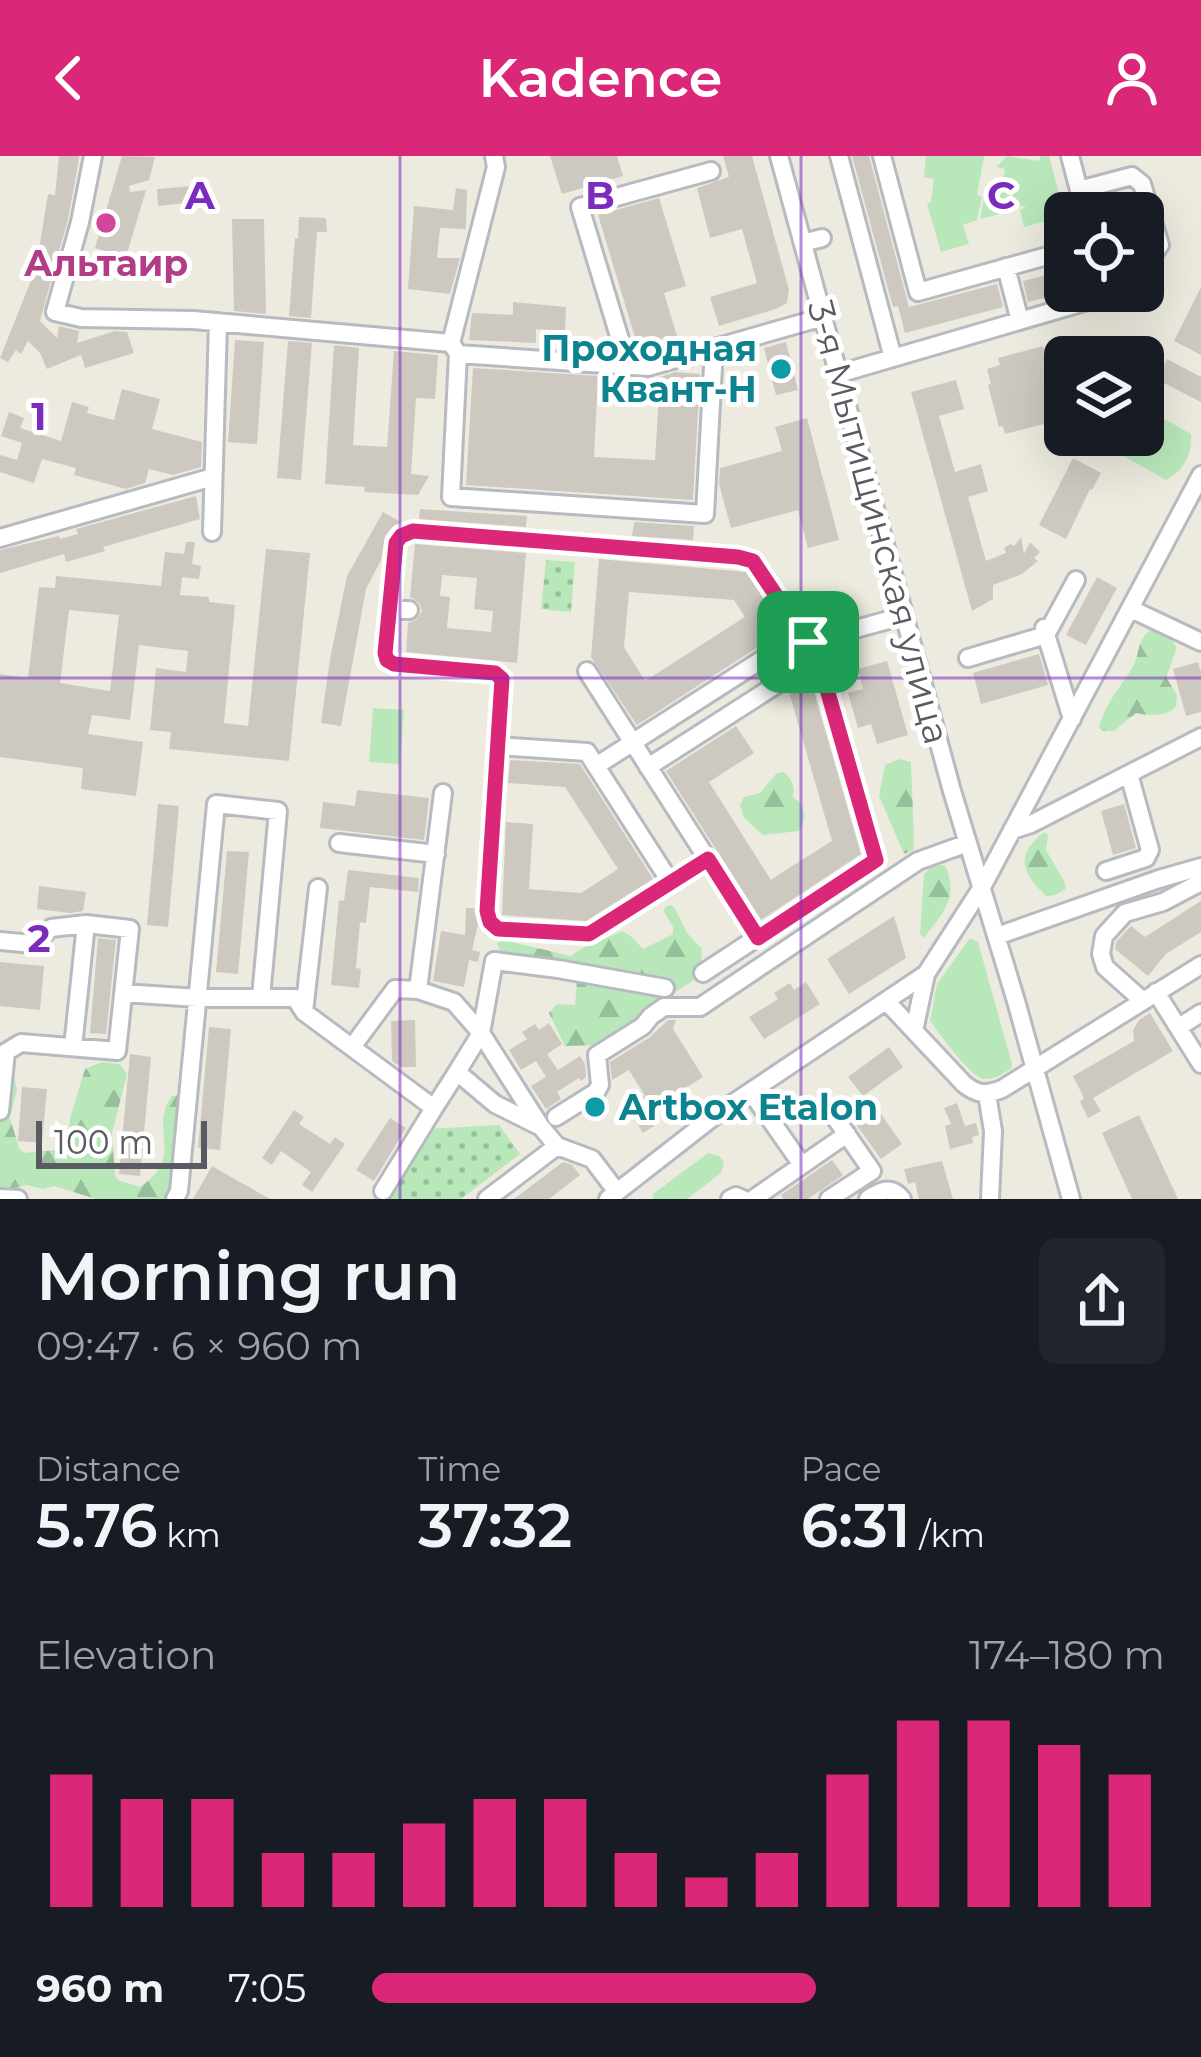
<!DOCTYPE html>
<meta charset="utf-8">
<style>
:root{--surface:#171b24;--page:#20242c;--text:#f1f3f6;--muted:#9ea1a6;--accent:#db2777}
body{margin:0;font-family:Montserrat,sans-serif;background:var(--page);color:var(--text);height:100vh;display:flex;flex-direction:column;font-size:45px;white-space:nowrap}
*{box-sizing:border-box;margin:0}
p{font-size:39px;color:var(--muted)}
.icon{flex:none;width:66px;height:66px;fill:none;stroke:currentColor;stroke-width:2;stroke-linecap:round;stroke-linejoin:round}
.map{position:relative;height:1043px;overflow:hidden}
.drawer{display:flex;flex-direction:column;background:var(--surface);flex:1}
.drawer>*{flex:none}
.tools{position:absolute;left:1044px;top:36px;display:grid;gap:24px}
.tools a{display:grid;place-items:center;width:120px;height:120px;border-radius:18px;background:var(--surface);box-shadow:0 12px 48px #0002;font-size:60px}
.scale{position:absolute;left:36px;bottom:30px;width:171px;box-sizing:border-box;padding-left:12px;border:6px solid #585c62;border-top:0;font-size:33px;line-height:42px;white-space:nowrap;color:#585c62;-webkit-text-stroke:9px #fff;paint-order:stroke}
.pin{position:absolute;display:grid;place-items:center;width:102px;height:102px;color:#fff;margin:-51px;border-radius:24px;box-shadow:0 6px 18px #0006}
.round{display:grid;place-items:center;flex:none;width:126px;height:126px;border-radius:18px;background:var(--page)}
.headline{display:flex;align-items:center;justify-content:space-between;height:204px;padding:0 36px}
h1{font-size:66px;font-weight:600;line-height:90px}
.figures{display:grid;grid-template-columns:repeat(3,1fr);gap:18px;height:204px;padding:12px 36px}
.figures div{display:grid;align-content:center}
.figures b{font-size:60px;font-weight:600}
.figures small{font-size:33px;font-weight:400}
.figures p{font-size:33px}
.chart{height:336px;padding:24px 36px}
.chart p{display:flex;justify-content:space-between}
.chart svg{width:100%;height:216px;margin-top:12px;stroke:var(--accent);stroke-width:6}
ul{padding:0 36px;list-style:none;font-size:39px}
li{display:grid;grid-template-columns:192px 144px 1fr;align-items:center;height:90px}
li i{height:30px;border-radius:15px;background:var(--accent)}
header{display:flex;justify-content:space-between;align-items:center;height:156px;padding:0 36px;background:var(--accent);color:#fff;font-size:54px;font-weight:600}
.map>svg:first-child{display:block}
</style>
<header><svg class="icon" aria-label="back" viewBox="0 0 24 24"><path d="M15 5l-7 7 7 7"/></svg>Kadence<svg class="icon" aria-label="person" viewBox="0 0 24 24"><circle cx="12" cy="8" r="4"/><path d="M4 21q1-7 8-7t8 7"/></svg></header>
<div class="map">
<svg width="1201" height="1043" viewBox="0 0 1201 1043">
<defs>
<pattern id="forest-firs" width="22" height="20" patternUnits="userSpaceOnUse" patternTransform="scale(3)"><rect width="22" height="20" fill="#b8e8ba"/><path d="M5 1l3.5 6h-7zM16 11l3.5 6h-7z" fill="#98bf9b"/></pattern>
<pattern id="park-dots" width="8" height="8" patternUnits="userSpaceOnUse" patternTransform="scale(3)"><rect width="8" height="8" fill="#b8e8ba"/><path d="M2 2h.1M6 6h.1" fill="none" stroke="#98bf9b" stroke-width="1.8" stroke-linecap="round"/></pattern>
</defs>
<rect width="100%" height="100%" fill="#edebdf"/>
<!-- grass -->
<path fill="#b8e8ba" d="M926,0H984L977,39L982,41L977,64L963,69L969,88L941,96L927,48L931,46L934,23L924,21Z
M1007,0L1039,5L1041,0H1049L1065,60L1024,71L1020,54L1026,51L1003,46L1000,58L980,63L984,42L999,44L1005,13L996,11Z
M1143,251L1191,278C1192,299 1184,314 1166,324L1094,283L1091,279H1143Z
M373,552L404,554L400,608L369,606Z
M970,782L978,786L1012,908V912C1004,917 995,924 984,923C970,921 939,877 930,865L937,828Z
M708,997L719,1000L724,1006L721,1017L687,1043H653V1038Z"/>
<!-- forest -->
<path fill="url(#forest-firs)" d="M1154,471L1171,483L1177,492L1166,521L1177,539L1176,550C1169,561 1148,560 1136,557L1114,575H1103L1099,572C1106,545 1119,534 1132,512C1142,495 1134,485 1154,471Z
M899,603L911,606L914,685L913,694L904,698L879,640L885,609Z
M782,616C792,620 795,632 793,641C805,649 808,663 799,675L763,679L744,662L740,649L744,641L760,637L776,618Z
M1044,676L1048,679L1046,694L1065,727L1066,732C1060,738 1054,740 1046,740C1021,716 1015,699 1044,676Z
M945,709C959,742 944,756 924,782L920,778L924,718L932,710Z
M671,749L674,751L687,777L702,793L701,816L691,826L653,850L645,860L599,889L565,890L549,857L557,848L575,849L577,824L501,798L497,787L503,784L571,800C584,789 606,783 622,775L632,781L643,793L673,778V771L664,756L665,751Z
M0,905L11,910L17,933L10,962L19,992L24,997L65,993L69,988L70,962L85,913L102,906L120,908L127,918L112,977L115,1019L118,1024L140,1031C186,1001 148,972 172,940L189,937V969L196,985C187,1010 199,1026 175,1043H96L54,1030L43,1033L27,1029L9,1034L11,1043H0Z"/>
<!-- park -->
<path fill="url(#park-dots)" d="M546,404L575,406L571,456L541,453Z
M499,969L520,998L461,1043H385L427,973Z"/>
<!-- building -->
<path fill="#cdc9c0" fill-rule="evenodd" d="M59,0H79L78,9L68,63L40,165L57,182L59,170L79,175L77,187L115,175L127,176L134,197L85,212L81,199L47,213L40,197L28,185L21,198L16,194L8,206L0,202L36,112L48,38L55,39Z
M122,0L155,1L149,24L129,30L130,36L146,34L126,101L95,92Z
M550,0H617L623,20L562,38Z
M723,0H752L789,134L787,147L776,153L719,170L710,141L757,127L742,73L710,82L697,32L729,21Z
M852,0H869L909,151L997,128L1003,151L905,177L898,150L893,151Z
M204,29L206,45L158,50L157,33Z
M456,32L467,34L466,73L440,72L437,102H460L450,138L408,133L414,50L453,54Z
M659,42L686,130L664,137L679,187L640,198L598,59Z
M299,61L326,62L327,76H317L311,162L289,160L295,82L298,83Z
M232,63H264L266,158L234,155Z
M1065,114V137L1028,146L1023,125Z
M1201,131V199L1174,185Z
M513,146L566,151L565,175L536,173V187L469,184L472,157L513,159Z
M235,184L264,186L257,288L228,286Z
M288,185L312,187L301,324L277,322Z
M786,186L798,234L776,239L764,192Z
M334,189L359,192L353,289L387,291L394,195L438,199L435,243L416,242L411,318L429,320L418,339L364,336L365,331L325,328Z
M1043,190L1063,263L1005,278L1003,270L999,271L988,229L991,228L987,213L1000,209L998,202Z
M1167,203L1201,221V246L1156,223Z
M473,212L598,220L594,301L655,304L660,221L675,216L700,218L693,344L466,329Z
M956,224L964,253L939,260L955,316L981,308L988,335L968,341L986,405L1006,397L1004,392L1010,388L1014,390L1021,381L1024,398L1030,386L1040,396L1034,402L1038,405L1022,418L993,429V443L972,455L911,236Z
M122,233L160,243L152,273L202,286L201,311L173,319L149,313L145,327L126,333L74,319L76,312L42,303L34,327L0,316V299L17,304L22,287L1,280L9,256L24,262L20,272L61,285L72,246L89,251L87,257L114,264Z
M807,262L839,384L808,392L798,354L731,372L719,328L720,312L782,295L775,271Z
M1073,302L1101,317L1092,334L1090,333L1066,383L1039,369Z
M196,340L200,363L103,391L105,395L66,406L64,398L0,417V394L59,380L60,383L78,378L76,373Z
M420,353L527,360L526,371L419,363Z
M383,356L401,366L393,370L385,380L381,404L366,433L341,570L321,567L330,503L347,420Z
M634,366L694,370L693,384L632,380Z
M186,386H195L192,408L201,410L199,423L182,421L180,439L209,441V446L235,449L224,567L248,570L266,393L310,397L289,605L169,593L171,576L150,574L156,512L186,516L188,495L139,489L130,564L92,559L88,578L143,586L136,640L81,633L83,612L0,601V518L28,522L39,431L55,432L56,420L161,430L165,396L184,398ZM69,454L119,459L110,535L60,527Z
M415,388L526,397L517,507L406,496L408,467L416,464L422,455L419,447L410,441ZM442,419L477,422L474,453L493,455L491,476L447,472L450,441L440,440Z
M599,403L746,416L784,474L637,569L591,501ZM629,436L734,444L745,461L645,525L624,491Z
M1097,421L1117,432L1086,489L1066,479Z
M1039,498L1048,529L981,548L973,517Z
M887,505L908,579L877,588L871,568L858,572L848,537L863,533L858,513Z
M1198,506L1201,516V556L1186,560L1173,513Z
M810,522L861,698L761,764L666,615L736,570L754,597L709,626L771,724L781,717L832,685L789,536Z
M510,604L580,608L653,723L586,765L502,759L506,666L533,668L529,733L581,737L618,713L565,631L508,627Z
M357,634L429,642L424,684L320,672L323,646L355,650Z
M158,648L179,650L168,771L147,769Z
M1124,648L1136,692L1113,699L1101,655Z
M227,695L249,696L238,818L216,816Z
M348,714L419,722L418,736L370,731L366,767L360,766L356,812L361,813L359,832L331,829L339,744L344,745Z
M39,730L86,736L83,755L70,757L37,753Z
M1201,745V776L1166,798L1148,820L1115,793L1116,786L1131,770L1145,781Z
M466,752H474L478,769L472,794L480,796L478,806L469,804L464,831L433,825L441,775L465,779Z
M894,760L906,802L849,838L827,803Z
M98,782L116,784L106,878L90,877Z
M0,806L44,810L40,854L0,850Z
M806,826L820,848L764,883L749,861L778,843L774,837L790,827L794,834Z
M1150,857L1173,895L1093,942L1101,955L1088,962L1080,946L1084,942L1073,920L1134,885L1133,874L1139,864Z
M415,864L416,911H401L392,905L391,865Z
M668,864H676L673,873L703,921L646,956L654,970L643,977L627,951L645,940L629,914L612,924L610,906L650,881Z
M549,867L562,888L547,898L558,914L580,900L585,908L586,921L581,925L579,922L557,936L561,943L546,953L531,930L546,921L536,905L521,914L509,894L527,883L522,876L535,868L539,874Z
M209,871L231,873L220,994L198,992Z
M889,891L903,911L863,940L848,921Z
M130,898L151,901L140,1020L119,1018Z
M22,931L47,933L42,987L18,985Z
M869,941L902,988L881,1003L847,956Z
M957,947L965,970L976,967L979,979L972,981L973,987L950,993L945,970L951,968L944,952Z
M294,954L304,961L299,968L330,988L335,981L345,988L312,1036L302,1029L311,1016L281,995L272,1009L262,1002Z
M1139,959L1178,1043H1132L1102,977Z
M390,962L406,972L374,1025L356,1014Z
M832,1004L843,1019L808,1043H783L781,1039Z
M942,1005L953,1043H919L915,1026L908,1028L904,1013Z
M563,1006L572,1009L580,1019L549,1043H514Z
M212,1010L224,1017L270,1043H193Z"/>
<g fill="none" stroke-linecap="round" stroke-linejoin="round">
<defs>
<path id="minor" d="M93,0L80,66L55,156L81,162L193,164L451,187L458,198
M779,0L952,635L1016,845L1071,1043
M839,0L893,202
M882,0L918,136L1065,95
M1070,0L1085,57
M1079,34L1132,20L1142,28L1160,89L1143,112
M803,87L822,82
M1006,111L1020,165
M451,187L496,11L494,0
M714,192L705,358L451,341L458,198L648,211L809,165L823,162
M628,210L580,51L711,15
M838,218L1122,135
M212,376L218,166
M0,382L213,321
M1131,453L1201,486
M389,454H409
M1044,472L1072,563
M808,486L903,460
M968,502L1046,479L1076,424
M587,515L758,782
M498,590L587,596L671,727
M596,610L802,478
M648,611L818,502
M1012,674L1031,668L1201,581
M339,687L436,698
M1106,715L1146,702L1150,694L1129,618
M997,780L1159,723L1201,711
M0,785L33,788L51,772L86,768
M703,817L876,704L818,502L757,409L750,403L738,401L413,375L402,379L396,387L385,497L387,504L394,508L495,517L502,523L487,755L490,766L498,773L589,778L708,703
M418,834L443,637
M1156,836L1201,908
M123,837L198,842H295L304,856L434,952L383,1035
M1143,845L1105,811L1101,798L1104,780L1125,757L1163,746L1201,726
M887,846L964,928C977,939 987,939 1002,933L1201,809
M304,856L318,732
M1179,871L1201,857
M914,875L926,818
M352,891L395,833L418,834L454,846L481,877L541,971L557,990L592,1003L617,1036
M751,936L802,1009
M987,938L993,975L990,1043
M434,952L457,916
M0,955L6,896L21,887L117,895L130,773L86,768L73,891
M556,961L596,936L600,929L597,899L643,870L651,860L664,851H700L918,705L968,687
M541,971L495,948L457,916L481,877L494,805L558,813L665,832
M0,1042L18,1043
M175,1043L179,1035L216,648L278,655L261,841
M487,1043L557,990
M608,1043L717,958L926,818L982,731L1201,319
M730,1043L736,1040L743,1043
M753,1043L847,978
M829,1043L872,1015L836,963
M868,1043C880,1035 891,1029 902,1043"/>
</defs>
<!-- minor casing -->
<use href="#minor" stroke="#b7bac0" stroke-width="22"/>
<!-- minor -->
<use href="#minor" stroke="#fff" stroke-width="16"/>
</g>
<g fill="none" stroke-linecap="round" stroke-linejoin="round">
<defs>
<path id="route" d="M413,375L738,401L753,405L818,502L876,704L758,782L708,703L589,778L498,773L490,766L487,755L502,523L495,517L394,508L387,504L385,497L396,387L401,380Z"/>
</defs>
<!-- route casing -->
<use href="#route" stroke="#fff" stroke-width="24"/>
<!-- route -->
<use href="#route" stroke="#db2777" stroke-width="15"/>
</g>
<!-- grid -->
<path fill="none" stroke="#7b2cbf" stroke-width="3" stroke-opacity="0.55" d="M400,0V1043M801,0V1043M0,522H1201"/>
<!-- markers -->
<circle fill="#d1479c" stroke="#fff" stroke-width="4.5" cx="106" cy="67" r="12"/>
<g fill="#0f9aa8" stroke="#fff" stroke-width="4.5">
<circle cx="781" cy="213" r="12"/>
<circle cx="595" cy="951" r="12"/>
</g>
<g text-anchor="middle" stroke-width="10" stroke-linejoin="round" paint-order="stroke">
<!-- hotel labels -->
<g font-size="36" font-weight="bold" fill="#b23c85" stroke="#fff">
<text x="106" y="120">Альтаир</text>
</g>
<!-- culture labels -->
<g font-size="36" font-weight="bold" fill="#0d838f" stroke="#fff" text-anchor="end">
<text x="757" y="205">Проходная<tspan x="757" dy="41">Квант-Н</tspan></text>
<text x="619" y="964" text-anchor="start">Artbox Etalon</text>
</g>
<!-- street labels -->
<g font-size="36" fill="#585c62" stroke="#fff">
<text transform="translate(879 366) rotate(75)" y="13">3-я Мытищинская улица</text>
</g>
</g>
<g font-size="39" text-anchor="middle" font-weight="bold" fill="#7b2cbf" stroke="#fff" stroke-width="10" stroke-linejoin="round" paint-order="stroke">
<text x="200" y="53">A</text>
<text x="600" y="53">B</text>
<text x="1001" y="53">C</text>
<text x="39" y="274">1</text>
<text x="39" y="796">2</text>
</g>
</svg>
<div class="tools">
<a><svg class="icon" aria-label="locate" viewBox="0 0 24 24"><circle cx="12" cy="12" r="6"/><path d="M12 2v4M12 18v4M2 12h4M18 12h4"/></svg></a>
<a><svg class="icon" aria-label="layers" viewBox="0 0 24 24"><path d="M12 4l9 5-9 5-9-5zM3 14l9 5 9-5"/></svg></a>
</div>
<div class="scale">100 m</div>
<div class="pin" style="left:808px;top:486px;background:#1e9e55"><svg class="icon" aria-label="arrive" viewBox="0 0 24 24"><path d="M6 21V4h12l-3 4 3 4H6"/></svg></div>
</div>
<section class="drawer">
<div class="headline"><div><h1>Morning run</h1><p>09:47 · 6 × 960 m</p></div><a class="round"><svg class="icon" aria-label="share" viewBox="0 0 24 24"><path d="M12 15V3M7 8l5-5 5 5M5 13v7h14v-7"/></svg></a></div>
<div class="figures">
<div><p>Distance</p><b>5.76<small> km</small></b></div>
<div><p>Time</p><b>37:32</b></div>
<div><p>Pace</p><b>6:31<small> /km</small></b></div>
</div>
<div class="chart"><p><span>Elevation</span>174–180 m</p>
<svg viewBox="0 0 160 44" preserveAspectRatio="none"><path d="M5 44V17M15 44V22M25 44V22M35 44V33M45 44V33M55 44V27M65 44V22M75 44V22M85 44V33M95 44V38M105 44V33M115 44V17M125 44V6M135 44V6M145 44V11M155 44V17"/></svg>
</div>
<ul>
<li><b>960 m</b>7:05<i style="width:56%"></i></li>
</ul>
</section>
